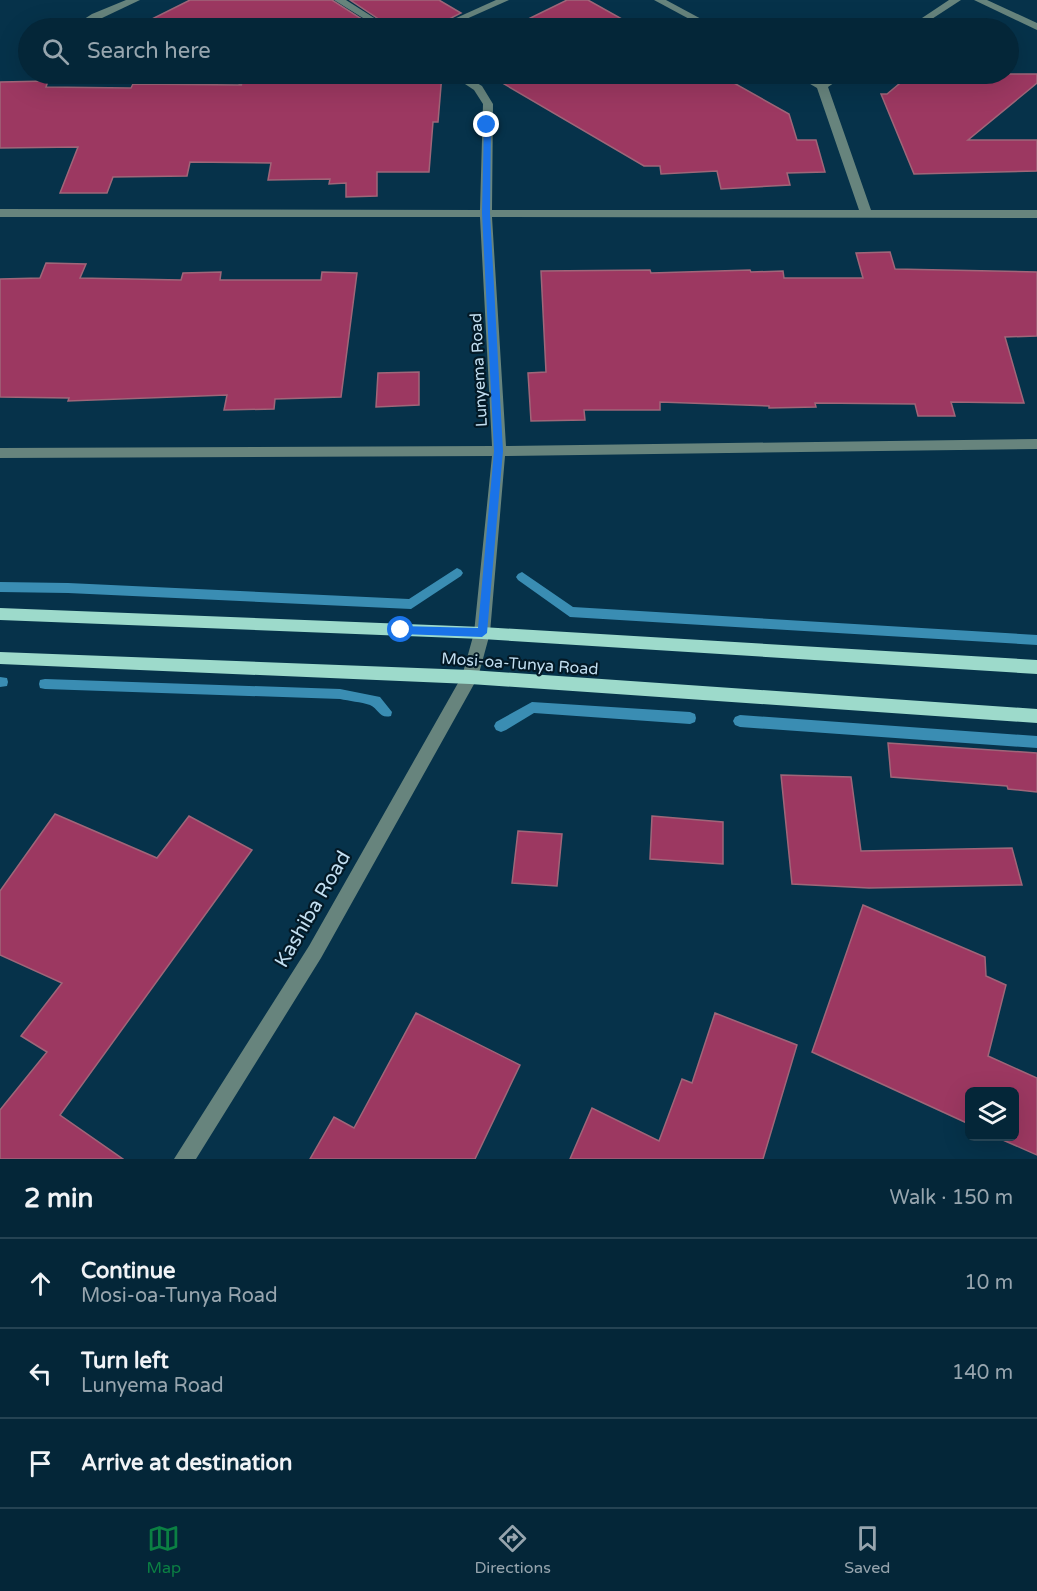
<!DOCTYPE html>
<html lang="en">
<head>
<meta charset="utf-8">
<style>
	:root { --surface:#042638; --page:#0d2e40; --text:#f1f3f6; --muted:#97a5ae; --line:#254353; --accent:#0b8043 }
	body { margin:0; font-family:"Varela Round",sans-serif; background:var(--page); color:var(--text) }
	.controls { position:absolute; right:18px; bottom:18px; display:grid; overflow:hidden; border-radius:9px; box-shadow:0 6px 24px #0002 }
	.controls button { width:54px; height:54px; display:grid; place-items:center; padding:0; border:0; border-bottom:2px solid var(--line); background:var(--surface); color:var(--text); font:30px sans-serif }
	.stop { position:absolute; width:18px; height:18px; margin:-14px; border:4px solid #1a73e8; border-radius:50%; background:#fff }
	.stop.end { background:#1a73e8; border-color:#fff; box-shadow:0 2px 6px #0008 }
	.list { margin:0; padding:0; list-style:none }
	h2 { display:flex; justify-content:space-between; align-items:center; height:78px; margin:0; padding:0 24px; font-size:26px }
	h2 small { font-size:20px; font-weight:400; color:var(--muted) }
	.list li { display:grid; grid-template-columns:39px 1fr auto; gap:18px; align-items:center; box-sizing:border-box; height:90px; padding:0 24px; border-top:2px solid var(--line) }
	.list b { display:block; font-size:22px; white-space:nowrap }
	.list p { margin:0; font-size:20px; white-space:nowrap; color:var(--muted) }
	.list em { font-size:20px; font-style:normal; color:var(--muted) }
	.icon { flex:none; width:33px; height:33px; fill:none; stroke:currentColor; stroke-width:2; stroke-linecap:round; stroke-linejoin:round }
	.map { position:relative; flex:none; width:1037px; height:1159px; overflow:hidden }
	.search { position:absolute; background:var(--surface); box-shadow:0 6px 24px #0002; left:18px; right:18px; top:18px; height:66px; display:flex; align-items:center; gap:15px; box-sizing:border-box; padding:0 21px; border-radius:33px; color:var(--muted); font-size:22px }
	.sheet { height:348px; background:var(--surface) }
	nav { display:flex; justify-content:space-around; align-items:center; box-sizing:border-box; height:84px; border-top:2px solid var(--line); background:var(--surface); font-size:16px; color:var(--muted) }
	nav a { display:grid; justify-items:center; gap:3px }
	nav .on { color:var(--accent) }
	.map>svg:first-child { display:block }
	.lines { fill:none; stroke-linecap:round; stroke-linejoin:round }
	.stream { fill:#3a8db3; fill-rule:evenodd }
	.building { fill:#9c3861; stroke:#9f6679; stroke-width:1.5 }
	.minor { fill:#67847d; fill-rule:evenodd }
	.major { fill:#9ddacb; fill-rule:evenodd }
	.route { fill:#1a73e8 }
	.labels { text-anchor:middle; stroke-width:4.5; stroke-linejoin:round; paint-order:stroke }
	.street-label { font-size:16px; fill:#c2def0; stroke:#031926 }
	.near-street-label { font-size:20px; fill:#c2def0; stroke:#031926 }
</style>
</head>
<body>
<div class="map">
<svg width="1037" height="1159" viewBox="0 0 1037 1159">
	<rect width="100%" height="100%" fill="#06324a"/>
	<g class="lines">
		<g class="stream">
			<polygon points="457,568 461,570 463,573 461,576 411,609 68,593 0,592 0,582 68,583 409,599"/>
			<polygon points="522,572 573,607 1037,635 1037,645 570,617 518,580 516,577 518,574"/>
			<polygon points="0,677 7,678 8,682 7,686 0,687"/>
			<path d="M45,679L340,689L380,697L392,712L391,716C379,719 379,709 370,705C361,702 349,701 340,699L45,689L40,688L39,684L40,680Z"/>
			<polygon points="532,702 690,712 695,714 696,718 695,722 690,724 534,713 506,730 501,732 496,730 494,726 496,722"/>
			<polygon points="740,715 1037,736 1037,748 740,727 735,725 733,721 735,717"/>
		</g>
	</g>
	<g class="building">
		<polygon points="190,0 332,0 376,28 143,28 138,26"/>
		<polygon points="350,0 439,0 461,13 432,28 392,28"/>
		<polygon points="567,0 588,0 638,28 510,28"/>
		<polygon points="472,19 487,28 450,28"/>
		<polygon points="221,74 442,74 438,122 433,122 429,172 377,172 377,196 346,197 346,183 329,184 330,179 268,180 271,163 190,162 187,176 113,177 107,193 60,193 78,147 0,148 0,82 48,81 46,87 131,88 133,84 242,85"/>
		<polygon points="487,74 718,74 789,114 797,140 816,140 825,172 787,173 790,185 721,189 717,171 661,174 660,166 644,166"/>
		<polygon points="911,74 1037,74 1037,83 968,140 1037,140 1037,171 914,174 881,94 887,94"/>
		<polygon points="890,252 895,269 1037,272 1037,336 1005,337 1024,403 951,402 955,416 918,416 915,404 815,403 816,407 769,408 769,406 660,402 660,410 584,410 585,420 531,421 528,373 546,372 541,271 650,270 651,273 750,270 751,272 783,271 784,278 863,278 856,253"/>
		<polygon points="46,263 86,264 80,278 181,280 183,273 221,272 220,280 321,280 322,272 357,273 341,397 275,399 274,409 224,410 227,395 68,401 69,398 0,397 0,279 40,278"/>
		<polygon points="419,372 419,405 376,407 378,373"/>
		<polygon points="888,743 1037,753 1037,792 1008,789 1007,786 891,777"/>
		<polygon points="781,775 851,777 861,851 1012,848 1022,885 869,888 792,884"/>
		<polygon points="55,814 157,858 189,816 252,850 60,1115 123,1159 0,1159 0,1110 47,1052 21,1036 62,983 0,955 0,891"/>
		<polygon points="652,816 723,822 723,864 650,859"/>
		<polygon points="518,831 562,834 557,886 512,883"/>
		<polygon points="863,905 985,957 986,976 1006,985 988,1056 1037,1078 1037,1155 996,1137 1014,1137 1014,1092 969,1092 969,1124 812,1052"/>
		<polygon points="416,1013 520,1065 475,1159 310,1159 334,1117 354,1128"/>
		<polygon points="715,1013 797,1045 763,1159 570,1159 592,1108 659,1141 682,1079 692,1083"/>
	</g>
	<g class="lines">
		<g class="minor">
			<polygon points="126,0 140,0 81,28 70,28 92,14"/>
			<polygon points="334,0 346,0 390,28 379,28"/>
			<polygon points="496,0 509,0 446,28 434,28"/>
			<polygon points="654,0 666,0 718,28 706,28"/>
			<polygon points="949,0 961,0 918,28 907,28"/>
			<polygon points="974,0 987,0 1037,23 1037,30"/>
			<polygon points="450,74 462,74 482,86 493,104 492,210 859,210 817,88 793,74 805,74 822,82 835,74 847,74 828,87 871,210 1037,210 1037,218 492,217 506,446 1037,439 1037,449 505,456 490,633 478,677 321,958 196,1159 174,1159 309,946 462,676 474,633 492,456 0,458 0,448 492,446 480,217 0,217 0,209 480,210 483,104 474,90"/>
		</g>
		<g class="major">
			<polygon points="0,608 482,627 1037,660 1037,674 482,639 0,620"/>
			<polygon points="0,652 470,670 1037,709 1037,723 470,684 0,664"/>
		</g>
	</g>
	<polygon class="route" points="487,123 491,125 490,213 503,451 487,633 482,637 401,634 396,630 401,626 478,628 494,451 482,213 484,125"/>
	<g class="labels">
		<g class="street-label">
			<text transform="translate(478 370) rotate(-93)" y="6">Lunyema Road</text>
			<text transform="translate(520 663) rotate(4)" y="6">Mosi-oa-Tunya Road</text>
		</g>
		<g class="near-street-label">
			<text transform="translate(312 909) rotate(-60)" y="7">Kashiba Road</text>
		</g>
	</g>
</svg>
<div class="controls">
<button><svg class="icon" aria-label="layers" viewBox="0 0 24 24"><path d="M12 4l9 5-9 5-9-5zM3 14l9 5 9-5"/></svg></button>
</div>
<div class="stop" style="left:401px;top:630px"></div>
<div class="stop end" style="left:487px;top:125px"></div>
<div class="search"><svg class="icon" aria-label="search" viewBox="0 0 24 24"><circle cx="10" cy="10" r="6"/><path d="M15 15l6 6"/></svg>Search here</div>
</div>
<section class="sheet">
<h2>2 min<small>Walk · 150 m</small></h2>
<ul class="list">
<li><svg class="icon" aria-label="ahead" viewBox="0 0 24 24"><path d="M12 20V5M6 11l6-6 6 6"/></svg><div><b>Continue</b><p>Mosi-oa-Tunya Road</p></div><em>10 m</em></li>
<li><svg class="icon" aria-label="left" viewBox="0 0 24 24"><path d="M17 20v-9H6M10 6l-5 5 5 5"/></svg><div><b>Turn left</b><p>Lunyema Road</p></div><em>140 m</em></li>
<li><svg class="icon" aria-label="arrive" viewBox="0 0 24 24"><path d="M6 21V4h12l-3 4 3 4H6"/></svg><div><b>Arrive at destination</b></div></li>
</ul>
</section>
<nav>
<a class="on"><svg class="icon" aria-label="map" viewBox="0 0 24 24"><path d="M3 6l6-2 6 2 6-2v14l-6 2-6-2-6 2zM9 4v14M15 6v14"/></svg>Map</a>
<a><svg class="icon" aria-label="directions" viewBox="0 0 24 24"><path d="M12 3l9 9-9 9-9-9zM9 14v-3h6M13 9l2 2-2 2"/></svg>Directions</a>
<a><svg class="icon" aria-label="saved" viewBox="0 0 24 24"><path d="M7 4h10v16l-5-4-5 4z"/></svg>Saved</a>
</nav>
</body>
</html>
